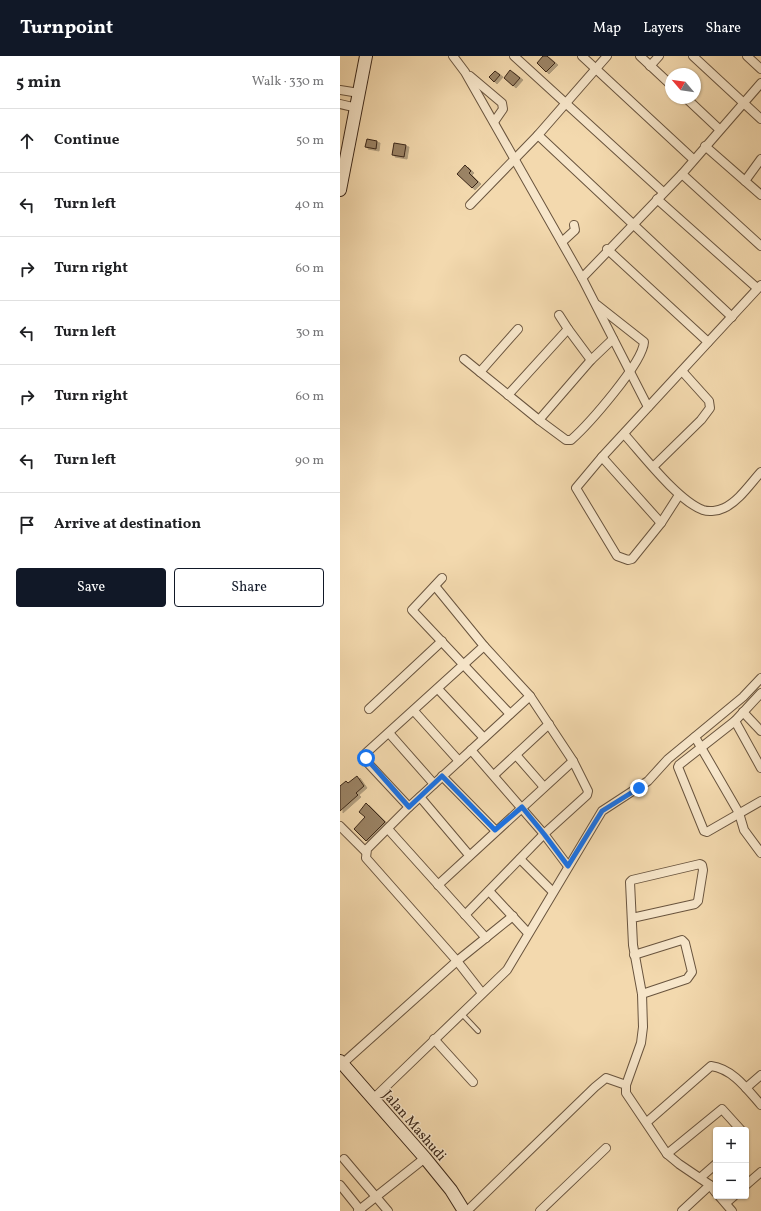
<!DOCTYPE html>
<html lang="en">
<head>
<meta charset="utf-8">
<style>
	:root { --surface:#fff; --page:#f6f6f6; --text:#202124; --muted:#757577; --line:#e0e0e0; --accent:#111827 }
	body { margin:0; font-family:Vollkorn,serif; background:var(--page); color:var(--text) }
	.controls { position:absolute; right:12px; bottom:12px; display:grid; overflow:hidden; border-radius:4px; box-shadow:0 1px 3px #0004 }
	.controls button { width:36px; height:36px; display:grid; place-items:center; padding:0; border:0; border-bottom:1px solid var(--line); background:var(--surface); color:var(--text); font:20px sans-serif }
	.compass { position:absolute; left:325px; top:12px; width:36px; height:36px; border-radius:50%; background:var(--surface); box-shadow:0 1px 3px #0004; rotate:299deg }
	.stop { position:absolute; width:12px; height:12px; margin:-9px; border:3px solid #1a73e8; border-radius:50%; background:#fff }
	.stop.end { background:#1a73e8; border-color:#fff; box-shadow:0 1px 4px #0008 }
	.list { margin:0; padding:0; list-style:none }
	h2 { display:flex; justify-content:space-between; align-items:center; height:52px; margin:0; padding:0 16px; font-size:17px }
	h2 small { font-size:13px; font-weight:400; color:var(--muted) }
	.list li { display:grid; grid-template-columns:26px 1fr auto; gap:12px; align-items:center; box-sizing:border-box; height:64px; padding:0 16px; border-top:1px solid var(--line) }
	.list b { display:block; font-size:15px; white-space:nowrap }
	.list em { font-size:13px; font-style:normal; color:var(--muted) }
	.actions { display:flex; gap:8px; padding:12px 16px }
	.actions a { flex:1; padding:9px 0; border:1px solid var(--accent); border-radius:4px; text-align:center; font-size:14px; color:var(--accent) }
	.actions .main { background:var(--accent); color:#fff }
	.icon { flex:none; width:22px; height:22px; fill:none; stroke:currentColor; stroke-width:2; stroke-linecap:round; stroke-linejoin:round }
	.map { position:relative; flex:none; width:421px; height:1155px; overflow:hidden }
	header { display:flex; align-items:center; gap:24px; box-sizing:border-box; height:56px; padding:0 20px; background:var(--accent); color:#fff }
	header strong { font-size:19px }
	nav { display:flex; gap:22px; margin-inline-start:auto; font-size:14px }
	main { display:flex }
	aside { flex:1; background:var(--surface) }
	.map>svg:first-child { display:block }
	.building { fill:#9b8466; stroke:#3b2719; filter:url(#shadow) }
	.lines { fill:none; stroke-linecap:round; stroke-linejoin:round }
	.lane-casing { stroke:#69543e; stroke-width:6 }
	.street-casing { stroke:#69543e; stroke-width:10 }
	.secondary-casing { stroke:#3b2719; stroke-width:14 }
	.lane { stroke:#f7e6ca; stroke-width:4 }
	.street { stroke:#f7e6ca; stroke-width:8 }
	.secondary { stroke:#f7e6ca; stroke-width:12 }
	.route { stroke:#1a73e8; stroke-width:5 }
	.labels { text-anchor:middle; stroke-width:3; stroke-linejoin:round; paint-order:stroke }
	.street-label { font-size:14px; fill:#3b2719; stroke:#f7e6ca }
</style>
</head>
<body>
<header>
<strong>Turnpoint</strong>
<nav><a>Map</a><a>Layers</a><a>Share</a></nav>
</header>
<main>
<aside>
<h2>5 min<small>Walk · 330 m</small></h2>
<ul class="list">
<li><svg class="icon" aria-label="ahead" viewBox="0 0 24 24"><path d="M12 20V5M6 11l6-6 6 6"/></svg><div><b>Continue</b></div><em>50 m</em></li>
<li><svg class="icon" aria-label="left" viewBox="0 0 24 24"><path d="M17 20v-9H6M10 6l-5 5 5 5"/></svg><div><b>Turn left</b></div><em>40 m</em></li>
<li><svg class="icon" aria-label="right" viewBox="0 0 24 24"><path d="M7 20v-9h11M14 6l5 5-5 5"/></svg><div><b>Turn right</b></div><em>60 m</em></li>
<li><svg class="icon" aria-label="left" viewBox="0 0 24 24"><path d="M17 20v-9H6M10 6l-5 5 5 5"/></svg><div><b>Turn left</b></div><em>30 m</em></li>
<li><svg class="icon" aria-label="right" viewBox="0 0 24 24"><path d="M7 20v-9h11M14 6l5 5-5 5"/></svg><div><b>Turn right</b></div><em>60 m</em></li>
<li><svg class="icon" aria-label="left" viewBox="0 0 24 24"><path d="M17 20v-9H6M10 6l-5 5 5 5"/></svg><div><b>Turn left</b></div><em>90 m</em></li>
<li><svg class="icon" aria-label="arrive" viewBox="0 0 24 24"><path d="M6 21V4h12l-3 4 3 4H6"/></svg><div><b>Arrive at destination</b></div></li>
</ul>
<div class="actions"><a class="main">Save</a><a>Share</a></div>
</aside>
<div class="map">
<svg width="421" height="1155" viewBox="0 0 421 1155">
	<defs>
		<filter id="shadow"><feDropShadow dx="3" dy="2" stdDeviation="0" flood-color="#0004"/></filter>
	</defs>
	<rect width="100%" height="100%" fill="#f3d9ae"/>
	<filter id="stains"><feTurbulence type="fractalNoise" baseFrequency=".005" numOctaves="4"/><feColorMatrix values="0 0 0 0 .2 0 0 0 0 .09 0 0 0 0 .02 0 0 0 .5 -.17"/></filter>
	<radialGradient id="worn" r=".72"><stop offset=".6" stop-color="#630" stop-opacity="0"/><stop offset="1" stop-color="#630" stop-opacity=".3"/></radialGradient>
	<g class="building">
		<polygon points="203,0 207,0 215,7 206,16 197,7"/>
		<polygon points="170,14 180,22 173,30 164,22"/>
		<polygon points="155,15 160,19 154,26 149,21"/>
		<polygon points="27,83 37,85 36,93 25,91"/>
		<polygon points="54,87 66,89 64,101 52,99"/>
		<polygon points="125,109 131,115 129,117 138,126 132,132 117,118"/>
		<polygon points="17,720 24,730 16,737 18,739 0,755 0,730 6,725 8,727"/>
		<polygon points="26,747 45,766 26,785 14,773 25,761 19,756"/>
	</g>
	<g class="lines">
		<g class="lane-casing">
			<polyline id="lane" points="121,957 138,975"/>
		</g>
		<g class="street-casing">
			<g id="street">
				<polyline points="113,0 125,16 242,222 308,351"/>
				<polyline points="174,0 323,136"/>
				<polyline points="242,0 353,103"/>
				<polyline points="300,0 331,29"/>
				<polyline points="353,0 421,63"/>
				<polyline points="407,0 421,13"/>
				<polyline points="310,10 319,0"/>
				<polyline points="130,20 162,47 163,53 154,66"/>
				<polyline points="0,34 19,37"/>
				<polyline points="346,42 379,73"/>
				<polyline points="0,48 17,52"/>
				<polyline points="198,79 392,261"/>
				<polyline points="365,90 421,139"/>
				<polyline points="342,118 421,190"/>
				<polyline points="405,125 421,103"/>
				<polyline points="317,143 417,232"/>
				<polyline points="130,149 198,79 267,0"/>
				<polyline points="222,186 235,174 234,169"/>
				<polyline points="267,193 368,286"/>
				<polyline points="242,222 342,118 421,27"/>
				<polyline points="219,259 228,273 251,304"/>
				<polyline points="124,303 199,364 251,304 273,283"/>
				<polyline points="140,316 178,273"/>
				<polyline points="168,339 228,273"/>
				<path d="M199,364L226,384H231C248,369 303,307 304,286L257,249"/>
				<path d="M284,378C303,399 338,445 363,454C369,456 378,455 384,452C399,445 410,428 421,416"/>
				<polyline points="262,401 321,467"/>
				<polyline points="314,410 361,364 370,352 369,345 342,315"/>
				<polyline points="339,439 321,467 292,503 288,504 277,500 236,432 262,401 421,229"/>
				<polyline points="102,522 72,554 170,658"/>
				<polyline points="95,530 144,590 190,640 233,705 248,735 247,739 204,778 125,859"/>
				<polyline points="98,633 144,682"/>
				<polyline points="421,637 395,665 339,709 338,711 364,775 367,776 421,745"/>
				<polyline points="29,653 102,585"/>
				<polyline points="74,655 119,705"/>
				<polyline points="403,656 421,675"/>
				<polyline points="395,665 421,712"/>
				<polyline points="49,677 94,728"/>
				<polyline points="355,681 399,757 404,774 421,797"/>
				<polyline points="131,694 204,778 228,810"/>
				<polyline points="176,699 204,731"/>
				<polyline points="154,719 209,668"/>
				<polyline points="102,720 155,774"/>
				<polyline points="80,741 129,799"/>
				<polyline points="69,751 27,706 26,697 144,590"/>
				<polyline points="0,770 26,796"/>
				<polyline points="48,773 146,882"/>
				<polyline points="180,803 212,835"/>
				<polyline points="98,829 233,705"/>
				<polyline points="149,835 188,877"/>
				<polyline points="294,899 342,884 345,887 352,916 347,923 302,938"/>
				<polyline points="142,937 117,905 26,802 27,793 69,751 190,640"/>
				<polyline points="94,983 133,1026"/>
				<polyline points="2,1008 117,905 173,860"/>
				<polyline points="286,1029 301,987 303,971 302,938 293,889 290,826 292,824 360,808 362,809 363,814 358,845 355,848 292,862"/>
				<polyline points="406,1032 421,1019"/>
				<polyline points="33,1043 167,914 262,755 308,725 328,703 403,641 421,622"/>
				<path d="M307,1066L371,1010C393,1013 407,1033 421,1049"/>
				<polyline points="327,1098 382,1053 401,1074"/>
				<polyline points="4,1103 48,1155"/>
				<polyline points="360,1122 376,1108"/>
				<polyline points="0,1129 21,1155"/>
				<polyline points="406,1129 421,1116"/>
				<polyline points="379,1140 392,1155"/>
				<polyline points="386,1147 394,1140"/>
				<polyline points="18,1155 85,1102"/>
				<polyline points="127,1155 255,1031 266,1022 286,1029 286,1037 327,1098 339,1108 370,1129 376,1137"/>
				<polyline points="200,1155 266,1092"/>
				<polyline points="342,1155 370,1129"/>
			</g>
		</g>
		<g class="secondary-casing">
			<g id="secondary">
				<polyline points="0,134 26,0"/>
				<polyline points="0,1005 85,1102 111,1134 124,1155"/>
			</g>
		</g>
		<use href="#lane" class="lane"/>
		<use href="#street" class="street"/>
		<use href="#secondary" class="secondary"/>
	</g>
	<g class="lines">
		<polyline class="route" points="26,702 69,751 102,720 155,774 182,751 204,778 228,810 262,755 299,732"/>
	</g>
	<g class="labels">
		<g class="street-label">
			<text transform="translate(75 1069) rotate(49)" y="5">Jalan Mashudi</text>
		</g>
	</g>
	<rect width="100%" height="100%" filter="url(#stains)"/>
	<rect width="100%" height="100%" fill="url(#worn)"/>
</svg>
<div class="controls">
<button>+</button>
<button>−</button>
</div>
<svg class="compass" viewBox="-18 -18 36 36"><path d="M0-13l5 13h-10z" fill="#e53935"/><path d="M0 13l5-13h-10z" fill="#757577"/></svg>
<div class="stop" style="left:26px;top:702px"></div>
<div class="stop end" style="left:299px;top:732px"></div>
</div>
</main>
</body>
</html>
